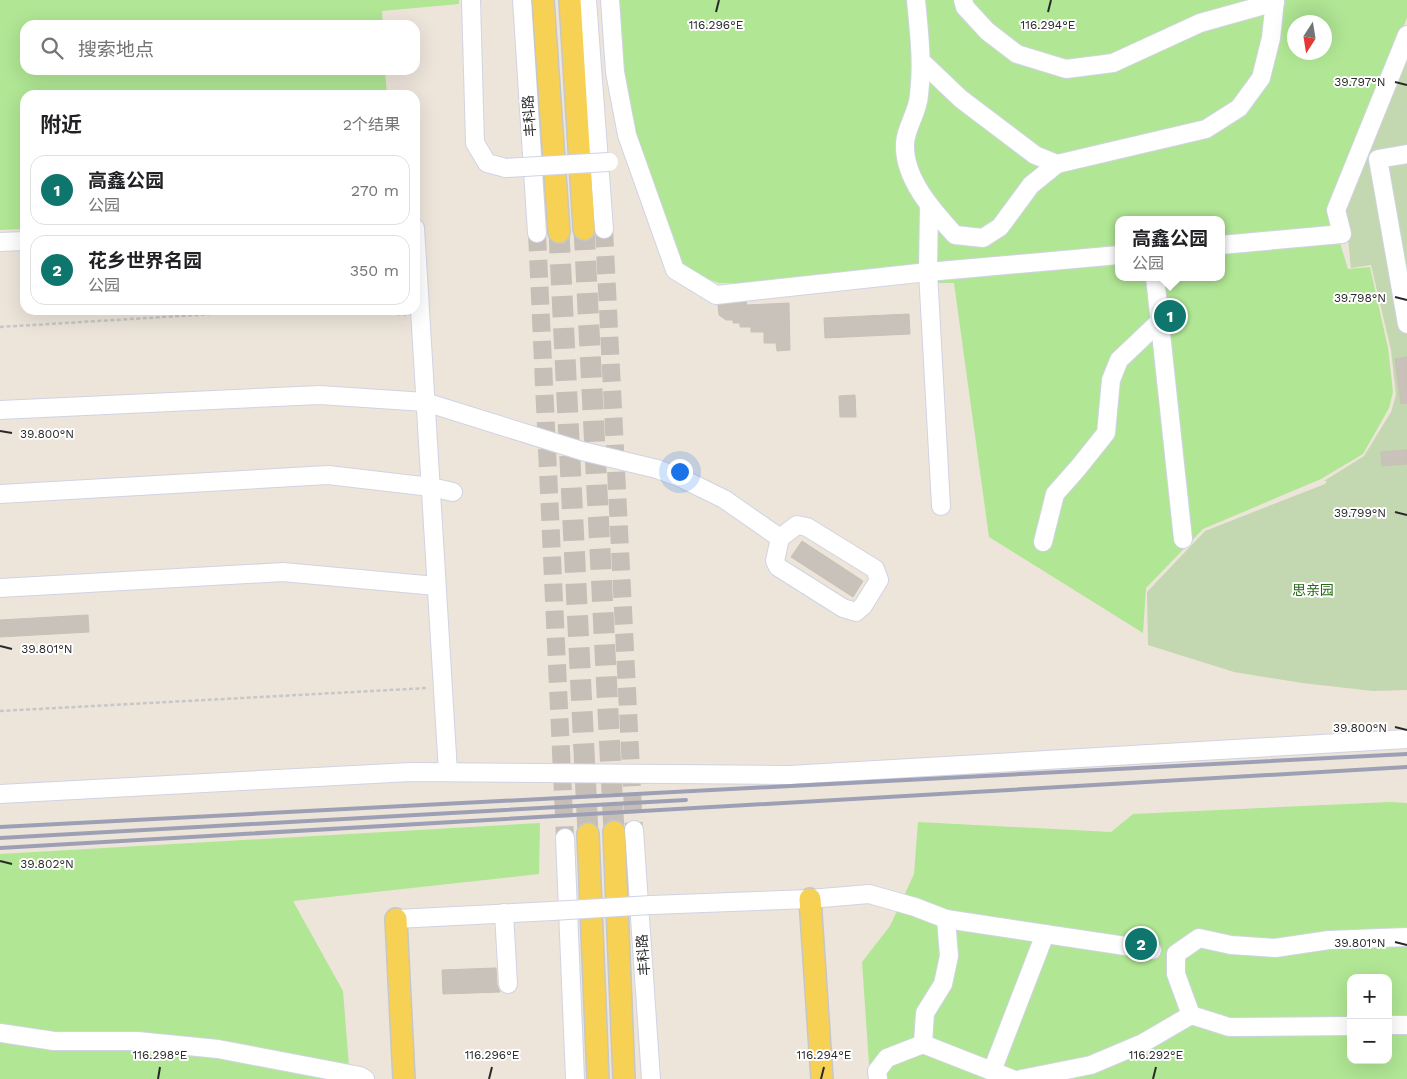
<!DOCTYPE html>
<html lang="zh">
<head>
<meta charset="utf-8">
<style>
	:root { --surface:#fff; --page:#f2f2f2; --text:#202124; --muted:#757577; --line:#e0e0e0; --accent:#0f766e }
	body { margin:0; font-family:"Work Sans","Noto Sans SC",sans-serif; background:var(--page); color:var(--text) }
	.controls { position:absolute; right:15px; bottom:15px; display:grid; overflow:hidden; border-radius:10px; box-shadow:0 5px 20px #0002 }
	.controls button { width:45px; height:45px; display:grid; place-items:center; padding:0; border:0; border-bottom:1px solid var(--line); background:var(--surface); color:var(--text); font:25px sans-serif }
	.compass { position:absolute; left:1287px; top:15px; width:45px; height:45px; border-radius:50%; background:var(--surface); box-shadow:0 5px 20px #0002; rotate:192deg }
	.you { position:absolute; left:679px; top:471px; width:18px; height:18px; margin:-12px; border:4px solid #fff; border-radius:50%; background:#1a73e8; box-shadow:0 0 0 8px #1a73e833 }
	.badge { display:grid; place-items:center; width:32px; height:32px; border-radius:50%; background:var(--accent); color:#fff; font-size:16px; font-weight:700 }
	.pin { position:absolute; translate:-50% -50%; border:2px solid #fff; box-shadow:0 1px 5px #0006 }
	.popup { position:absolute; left:1115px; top:216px; width:110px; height:65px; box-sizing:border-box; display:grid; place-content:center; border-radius:10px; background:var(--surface); filter:drop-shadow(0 1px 4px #0005); font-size:16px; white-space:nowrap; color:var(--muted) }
	.popup b { font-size:19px; color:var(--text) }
	.popup::after { content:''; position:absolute; left:50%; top:100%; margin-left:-10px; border:10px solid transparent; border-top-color:var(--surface) }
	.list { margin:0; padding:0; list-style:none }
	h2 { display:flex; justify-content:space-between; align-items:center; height:65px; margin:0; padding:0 20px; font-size:21px }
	h2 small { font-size:16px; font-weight:400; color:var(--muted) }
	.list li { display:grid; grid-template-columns:32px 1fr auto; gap:15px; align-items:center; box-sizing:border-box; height:70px; margin:0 10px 10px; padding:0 10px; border:1px solid var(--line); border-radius:15px }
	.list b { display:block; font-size:19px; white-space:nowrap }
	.list p { margin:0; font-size:16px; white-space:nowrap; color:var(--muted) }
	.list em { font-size:16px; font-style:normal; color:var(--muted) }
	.icon { flex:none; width:28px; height:28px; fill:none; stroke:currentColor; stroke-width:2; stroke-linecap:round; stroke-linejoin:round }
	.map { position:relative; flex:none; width:1407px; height:1079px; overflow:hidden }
	.search { position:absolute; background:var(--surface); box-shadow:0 5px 20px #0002; left:20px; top:20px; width:400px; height:55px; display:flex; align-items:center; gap:12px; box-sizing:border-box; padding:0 18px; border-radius:15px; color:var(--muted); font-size:19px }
	.panel { position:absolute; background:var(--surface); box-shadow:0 5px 20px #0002; left:20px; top:90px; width:400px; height:225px; border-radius:15px }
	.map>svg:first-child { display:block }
	.green { fill:#b0e694; fill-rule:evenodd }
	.cemetery { fill:#c3d7b1 }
	.building { fill:#c8c2ba; stroke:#c8c1b4 }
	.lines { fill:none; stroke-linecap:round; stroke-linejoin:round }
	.minor-tunnel { stroke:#c6bfb7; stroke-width:18; stroke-dasharray:18 9; stroke-linecap:butt }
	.major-tunnel { stroke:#c6bfb7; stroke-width:21; stroke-dasharray:21 11; stroke-linecap:butt }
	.minor-casing { stroke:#d0d3e3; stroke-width:20 }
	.major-casing { stroke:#c7c7c7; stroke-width:24 }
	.path { stroke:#c7c7c7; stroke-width:2.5; stroke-dasharray:4 2.5; stroke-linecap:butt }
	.minor { stroke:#fff; stroke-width:18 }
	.major { stroke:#f7d154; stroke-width:21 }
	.rail { stroke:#9da0b5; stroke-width:4 }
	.minor-bridge-casing { stroke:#d0d3e3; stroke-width:20; stroke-linecap:butt }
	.minor-bridge { stroke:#fff; stroke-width:18 }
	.ticks { fill:none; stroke:#292929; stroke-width:2 }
	.labels { text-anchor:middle; stroke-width:4; stroke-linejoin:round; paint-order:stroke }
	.street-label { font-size:14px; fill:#292929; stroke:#fff }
	.park-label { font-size:14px; fill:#286a16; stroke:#fff }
	.ticks-label { font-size:12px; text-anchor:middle; fill:#292929; stroke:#fff; stroke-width:4; stroke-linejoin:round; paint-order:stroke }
</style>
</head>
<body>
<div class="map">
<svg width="1407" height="1079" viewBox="0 0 1407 1079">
	<rect width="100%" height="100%" fill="#ede5da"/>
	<g class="green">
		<polygon points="0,0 459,0 459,4 382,11 383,25 25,25 25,70 385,70 387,95 25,95 25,229 0,230"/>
		<path d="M616,0H1407V17L1398,43L1329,207L1348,269L1370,267L1388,348L1393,392L1389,408L1363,454L1321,479L1203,529L1146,588L1143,633L989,537L954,283H719L684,271L628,120ZM1294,22H1324V52H1294ZM1119,220H1221V277H1119Z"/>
		<path d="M1390,802L1407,803V1079H870L862,962L890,926L914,874L918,822L1111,832L1133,814ZM1351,978H1388V1060H1351Z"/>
		<polygon points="540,823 539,874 293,901 343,991 350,1079 0,1079 0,854"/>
	</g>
	<polygon class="cemetery" points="1407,47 1407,690 1373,691 1302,683 1234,672 1148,645 1147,592 1205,531 1325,484 1327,481 1324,481 1364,456 1391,412 1396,395 1391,350 1371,265 1351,268 1345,210"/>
	<g class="building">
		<polygon points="746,302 747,305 789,303 790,350 777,351 776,343 764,343 764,332 751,332 751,327 740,327 740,323 733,323 733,320 726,320 719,315 718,305"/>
		<polygon points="909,314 910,334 825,338 824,318"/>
		<polygon points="1407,357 1407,403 1401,404 1395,359"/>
		<polygon points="855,395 856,417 840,417 839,396"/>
		<polygon points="1407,450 1407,464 1382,466 1381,452"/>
		<polygon points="802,541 863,581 853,597 791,557"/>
		<polygon points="88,615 89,632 0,637 0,620"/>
		<polygon points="496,968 497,985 500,992 443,994 442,970"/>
	</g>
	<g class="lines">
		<g class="minor-tunnel">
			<polyline points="604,229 634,830"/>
			<polyline points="537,233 565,838"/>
		</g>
		<g class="major-tunnel">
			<polyline points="584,229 614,832"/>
			<polyline points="559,232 588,834"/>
		</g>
		<g class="minor-casing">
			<g id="minor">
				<polyline points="471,0 475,143 487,163 506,168"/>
				<polyline points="522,0 537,233"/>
				<polyline points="587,0 604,229"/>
				<polyline points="610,0 615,72 627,135 675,270 716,295 928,272 1119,255"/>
				<path d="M916,0C919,32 923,63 919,95C918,112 906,127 905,143C903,178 933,211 955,235L983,238L1000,227L1031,185L1057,164L1206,129L1239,108L1261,78L1271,38L1275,0"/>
				<polyline points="963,0 965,7 987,31 1017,54 1066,69 1113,63 1200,23 1275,2"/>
				<polyline points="922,62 961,99 1035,155 1057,164"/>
				<polyline points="1407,154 1378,159 1407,324"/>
				<polyline points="929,207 928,272 941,506"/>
				<polyline points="415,228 448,772"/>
				<polyline points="0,242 25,241"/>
				<polyline points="1221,245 1342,234 1336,210 1407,35"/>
				<polyline points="1155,277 1183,539"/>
				<polyline points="0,410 320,395 425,402 582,451 657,469 681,478 724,499 780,538"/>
				<polyline points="0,494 328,475 431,487 453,492"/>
				<polygon points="797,525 807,527 875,569 879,580 863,606 856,612 843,608 778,567 775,561 780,538"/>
				<polyline points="1043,542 1055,494 1078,468 1106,433 1111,380 1119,360 1159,322"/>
				<polyline points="0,588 283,572 436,586"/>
				<polyline points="0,794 410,772 789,775 1407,739"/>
				<polyline points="634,830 651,1079"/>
				<polyline points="565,838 575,1079"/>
				<polyline points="651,905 810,899 869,894 915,907 946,919 1152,950"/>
				<polyline points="504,913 508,984"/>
				<polyline points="396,919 552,911"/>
				<polyline points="1388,1025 1407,1025"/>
				<polyline points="1351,1026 1229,1027 1191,1015 1176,974 1176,954 1199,938 1231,945 1275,948 1329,940 1407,937"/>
				<polyline points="0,1033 54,1041 137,1041 218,1049 360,1076 365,1079"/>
				<polyline points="923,1044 925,1013 943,984 949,956 946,919"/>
				<polyline points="992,1071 1045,934"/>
				<polyline points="878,1079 877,1071 887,1058 923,1044 1012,1079"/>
				<polyline points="1021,1079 1091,1065 1143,1043 1191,1015"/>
			</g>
		</g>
		<g class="major-casing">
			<g id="major">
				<polyline points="543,0 559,232"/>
				<polyline points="570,0 584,229"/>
				<polyline points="614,832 624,1079"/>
				<polyline points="588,834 598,1079"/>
				<polyline points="810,899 822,1079"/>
				<polyline points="396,919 404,1079"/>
			</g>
		</g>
		<g class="path">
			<polyline points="358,310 406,315"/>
			<polyline points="0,327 279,310"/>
			<polyline points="0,711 428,688"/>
		</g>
		<use href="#minor" class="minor"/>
		<use href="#major" class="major"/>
		<g class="rail">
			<polyline points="0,827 1407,754"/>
			<polyline points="0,838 686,800"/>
			<polyline points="0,848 1407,767"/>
		</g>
		<g class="minor-bridge-casing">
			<g id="minor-bridge">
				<polyline points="506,168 609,162"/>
				<polyline points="552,911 651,905"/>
			</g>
		</g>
		<use href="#minor-bridge" class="minor-bridge"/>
	</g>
	<path class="ticks" d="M716,12L719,0M1048,12L1051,0M1395,82L1407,85M1395,297L1407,300M0,431L12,433M1395,512L1407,515M0,646L12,649M1395,727L1407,730M0,861L12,864M1395,942L1407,945M158,1079L160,1067M489,1079L492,1067M821,1079L824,1067M1153,1079L1156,1067"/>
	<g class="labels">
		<g class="street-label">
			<text transform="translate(529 116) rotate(-94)" y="5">丰科路</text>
			<text transform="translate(643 955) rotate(-94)" y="5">丰科路</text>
		</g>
		<g class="park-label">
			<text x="1313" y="595">思亲园</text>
		</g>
	</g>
	<g class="ticks-label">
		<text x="716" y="29">116.296°E</text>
		<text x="1048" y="29">116.294°E</text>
		<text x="1360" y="86">39.797°N</text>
		<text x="1360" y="302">39.798°N</text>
		<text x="47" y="438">39.800°N</text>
		<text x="1360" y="517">39.799°N</text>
		<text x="47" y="653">39.801°N</text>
		<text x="1360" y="732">39.800°N</text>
		<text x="47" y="868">39.802°N</text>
		<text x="1360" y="947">39.801°N</text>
		<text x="160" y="1059">116.298°E</text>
		<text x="492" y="1059">116.296°E</text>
		<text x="824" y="1059">116.294°E</text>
		<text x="1156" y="1059">116.292°E</text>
	</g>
</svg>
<div class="controls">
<button>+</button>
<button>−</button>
</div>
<svg class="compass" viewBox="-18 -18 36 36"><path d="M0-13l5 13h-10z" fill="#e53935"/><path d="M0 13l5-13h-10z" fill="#757577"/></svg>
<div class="you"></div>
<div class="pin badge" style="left:1170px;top:316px">1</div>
<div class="popup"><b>高鑫公园</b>公园</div>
<div class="pin badge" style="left:1141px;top:944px">2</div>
<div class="search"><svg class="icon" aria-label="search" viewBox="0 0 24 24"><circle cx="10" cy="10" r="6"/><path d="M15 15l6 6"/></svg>搜索地点</div>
<section class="panel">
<h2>附近<small>2个结果</small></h2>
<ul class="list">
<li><span class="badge">1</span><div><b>高鑫公园</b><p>公园</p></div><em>270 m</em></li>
<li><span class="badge">2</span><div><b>花乡世界名园</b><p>公园</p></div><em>350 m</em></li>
</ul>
</section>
</div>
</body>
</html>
